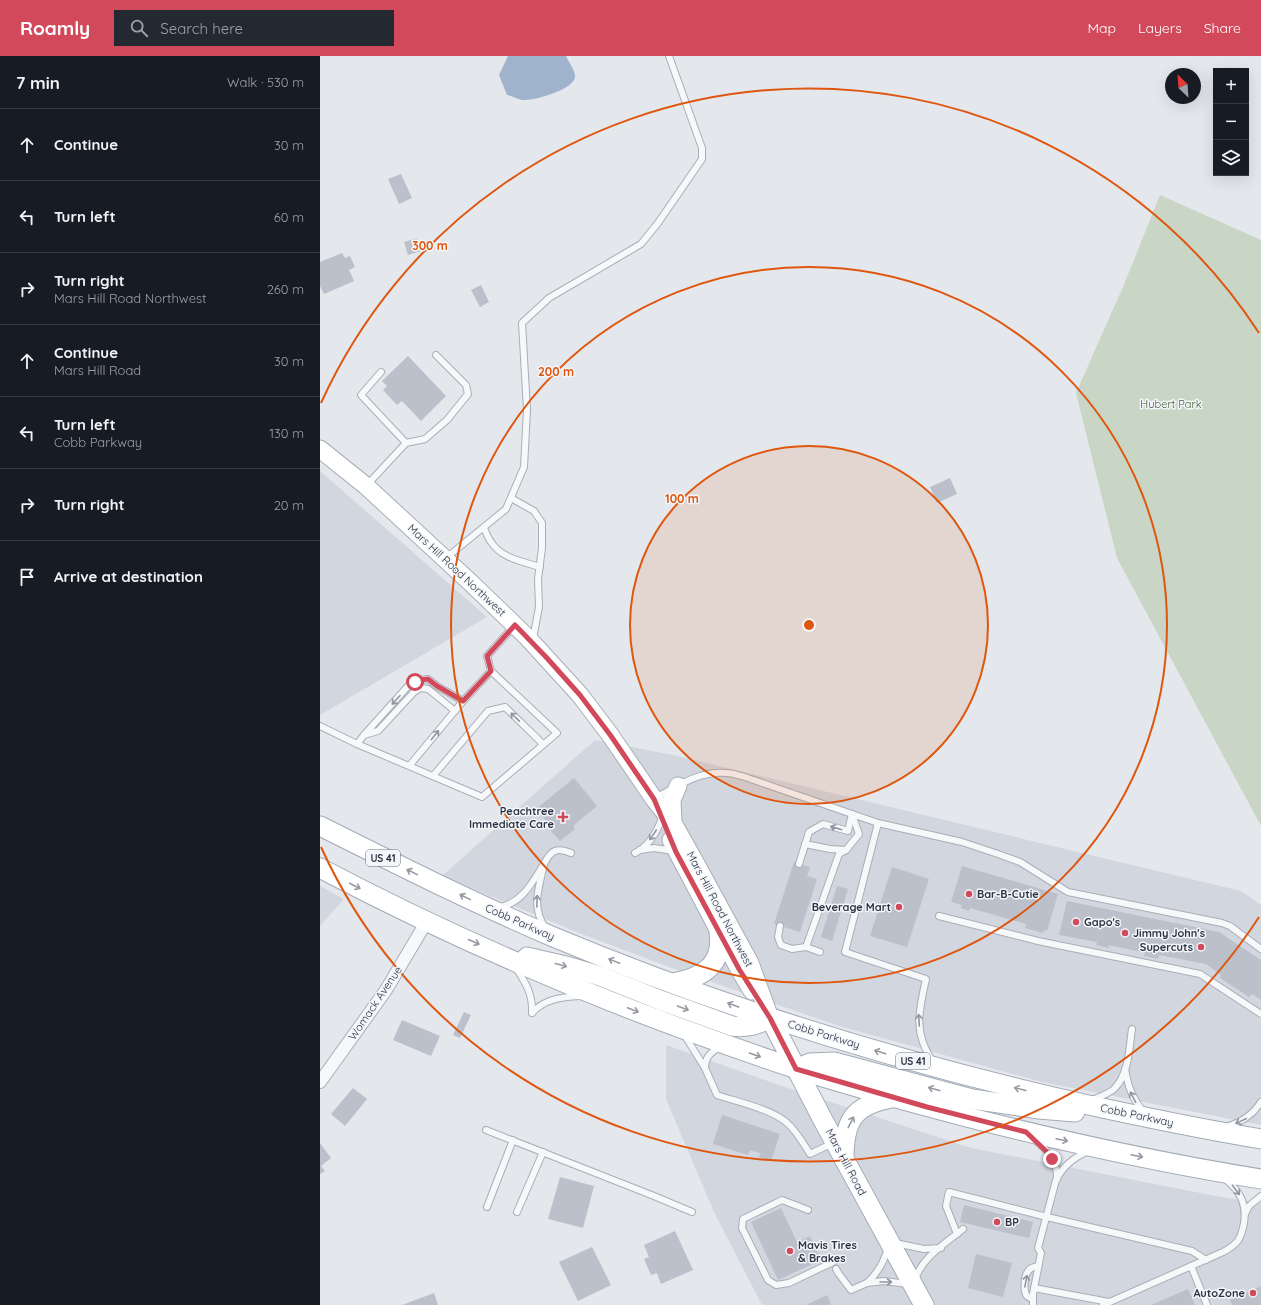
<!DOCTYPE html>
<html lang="en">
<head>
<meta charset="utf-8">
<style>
	:root { --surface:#171b24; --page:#242831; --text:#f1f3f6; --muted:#9ea1a6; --line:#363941; --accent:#d1495b }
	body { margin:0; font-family:Quicksand,sans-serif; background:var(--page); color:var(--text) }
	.controls { position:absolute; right:12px; top:12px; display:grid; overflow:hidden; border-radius:0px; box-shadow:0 4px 16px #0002 }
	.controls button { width:36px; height:36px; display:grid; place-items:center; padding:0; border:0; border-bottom:1px solid var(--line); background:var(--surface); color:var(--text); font:20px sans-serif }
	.compass { position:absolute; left:845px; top:12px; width:36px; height:36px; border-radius:50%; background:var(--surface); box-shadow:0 4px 16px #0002; rotate:335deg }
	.stop { position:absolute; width:12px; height:12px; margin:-9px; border:3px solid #d1495b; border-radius:50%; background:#fff }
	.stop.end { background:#d1495b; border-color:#fff; box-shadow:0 1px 4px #0008 }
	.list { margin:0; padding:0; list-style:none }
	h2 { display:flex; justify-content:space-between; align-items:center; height:52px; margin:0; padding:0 16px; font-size:17px }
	h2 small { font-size:13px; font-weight:400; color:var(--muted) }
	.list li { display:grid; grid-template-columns:26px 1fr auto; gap:12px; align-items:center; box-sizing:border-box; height:72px; padding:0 16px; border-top:1px solid var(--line) }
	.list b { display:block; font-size:15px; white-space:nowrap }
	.list p { margin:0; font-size:13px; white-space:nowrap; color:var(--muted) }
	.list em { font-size:13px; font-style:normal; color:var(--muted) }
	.icon { flex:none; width:22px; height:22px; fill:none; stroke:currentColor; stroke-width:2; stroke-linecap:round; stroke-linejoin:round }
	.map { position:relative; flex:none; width:941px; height:1249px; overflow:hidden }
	header { display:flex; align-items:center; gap:24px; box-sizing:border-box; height:56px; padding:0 20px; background:var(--accent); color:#fff }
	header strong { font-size:19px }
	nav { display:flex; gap:22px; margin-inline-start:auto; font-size:14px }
	.search { width:280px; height:36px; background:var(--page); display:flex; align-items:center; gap:10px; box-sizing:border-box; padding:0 14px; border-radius:0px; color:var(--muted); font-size:15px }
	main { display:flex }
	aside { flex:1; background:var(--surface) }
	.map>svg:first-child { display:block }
	.built { fill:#d2d6de }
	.green { fill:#c9d6c5 }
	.water { fill:#9fb4cc }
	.building { fill:#bbc0ca }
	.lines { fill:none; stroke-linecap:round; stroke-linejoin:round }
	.lane-casing { stroke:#a9aeb7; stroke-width:8 }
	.street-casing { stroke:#a9aeb7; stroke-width:14 }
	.secondary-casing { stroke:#a9aeb7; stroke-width:19 }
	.primary-casing { stroke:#a3abb8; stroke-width:21 }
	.lane { stroke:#f7f8fa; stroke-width:6 }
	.street { stroke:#f7f8fa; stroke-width:12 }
	.secondary { stroke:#fff; stroke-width:17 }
	.primary { stroke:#fff; stroke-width:19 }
	.oneway { stroke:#9196a0 }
	.oneway2 { stroke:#959aa2 }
	.route { stroke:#d1495b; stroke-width:5 }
	.ring { fill:none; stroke:#df570f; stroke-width:2 }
	.poi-dot { fill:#d1495b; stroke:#f4f6f9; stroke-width:1.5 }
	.labels { text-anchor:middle; stroke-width:3; stroke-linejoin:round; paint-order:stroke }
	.shield { fill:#f4f6f9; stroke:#676e7b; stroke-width:1 }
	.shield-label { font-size:10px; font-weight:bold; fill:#2b3445 }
	.park-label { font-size:11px; fill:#3f6138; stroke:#f4f6f9 }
	.street-label { font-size:11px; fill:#2b3445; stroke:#f4f6f9 }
	.poi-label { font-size:11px; font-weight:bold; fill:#2b3445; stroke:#f4f6f9; text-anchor:start }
	.centre { fill:#df570f; stroke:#f4f6f9; stroke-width:2 }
	.ring-label { font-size:12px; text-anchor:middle; font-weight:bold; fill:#df570f; stroke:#f4f6f9; stroke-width:3; stroke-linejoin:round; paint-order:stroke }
</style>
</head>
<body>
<header>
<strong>Roamly</strong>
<div class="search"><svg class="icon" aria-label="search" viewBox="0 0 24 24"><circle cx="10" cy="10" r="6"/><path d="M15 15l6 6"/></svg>Search here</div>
<nav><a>Map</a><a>Layers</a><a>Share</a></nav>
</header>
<main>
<aside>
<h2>7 min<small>Walk · 530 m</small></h2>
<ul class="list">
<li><svg class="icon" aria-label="ahead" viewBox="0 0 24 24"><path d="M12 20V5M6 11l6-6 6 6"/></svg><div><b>Continue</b></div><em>30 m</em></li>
<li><svg class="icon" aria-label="left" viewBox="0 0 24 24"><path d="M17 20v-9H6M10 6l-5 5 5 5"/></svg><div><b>Turn left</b></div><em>60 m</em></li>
<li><svg class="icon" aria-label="right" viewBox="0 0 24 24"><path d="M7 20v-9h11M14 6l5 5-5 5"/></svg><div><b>Turn right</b><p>Mars Hill Road Northwest</p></div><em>260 m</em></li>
<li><svg class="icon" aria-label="ahead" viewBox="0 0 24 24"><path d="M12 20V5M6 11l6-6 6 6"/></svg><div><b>Continue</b><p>Mars Hill Road</p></div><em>30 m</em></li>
<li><svg class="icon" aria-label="left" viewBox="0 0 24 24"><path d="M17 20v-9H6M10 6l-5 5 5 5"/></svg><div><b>Turn left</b><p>Cobb Parkway</p></div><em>130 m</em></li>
<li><svg class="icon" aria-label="right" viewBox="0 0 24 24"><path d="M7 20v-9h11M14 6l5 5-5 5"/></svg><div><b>Turn right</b></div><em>20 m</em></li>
<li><svg class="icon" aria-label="arrive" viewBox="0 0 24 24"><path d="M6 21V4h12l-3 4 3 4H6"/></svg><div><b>Arrive at destination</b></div></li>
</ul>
</aside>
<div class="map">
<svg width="941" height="1249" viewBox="0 0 941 1249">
	<rect width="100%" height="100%" fill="#e4e7ec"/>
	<g class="built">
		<polygon points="0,415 167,561 0,659"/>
		<polygon points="275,684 353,699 921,835 941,849 941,1069 722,1026 519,970 360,915 259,877 122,820"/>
		<polygon points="0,830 24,843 0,870"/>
		<polygon points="346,989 462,1030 651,1092 901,1141 941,1147 941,1249 442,1249 394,1156 346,1043"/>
	</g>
	<polygon class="green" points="840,139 941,184 941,770 797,502 756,337 803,231"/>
	<path class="water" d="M188,0H246C248,5 255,14 255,20C255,34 213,45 202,44C197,43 192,40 187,39L179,19Z"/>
	<g class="building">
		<polygon points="81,118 92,142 79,148 68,123"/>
		<polygon points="97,182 101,195 88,199 84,186"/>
		<polygon points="22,197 25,202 30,200 35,211 29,214 34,225 4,238 0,230 0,206"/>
		<polygon points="161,229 169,246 160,251 151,234"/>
		<polygon points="88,300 126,340 101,365 82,345 77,349 63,334 67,330 62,325"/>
		<polygon points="630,422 637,438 617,447 610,431"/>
		<polygon points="254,722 277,750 253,770 255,773 240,785 230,774 232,772 216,753"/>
		<polygon points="474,806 490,811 487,820 497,823 480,876 454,868"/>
		<polygon points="642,810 738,838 727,875 724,874 723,877 705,872 706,868 650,852 649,855 641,852 642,849 631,846"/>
		<polygon points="572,811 609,823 587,891 550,880"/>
		<polygon points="517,830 528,833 512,885 501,881"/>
		<polygon points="747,845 899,876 941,904 941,944 932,938 929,941 900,922 901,919 886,908 839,899 838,903 824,900 825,897 789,889 789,892 776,889 777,886 739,879"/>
		<polygon points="144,956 151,959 140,982 133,979"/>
		<polygon points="82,964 120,980 111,1000 73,984"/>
		<polygon points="33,1032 47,1043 25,1070 11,1058"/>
		<polygon points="402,1059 460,1078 451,1105 439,1101 440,1097 430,1094 428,1099 393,1088"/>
		<polygon points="0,1087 11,1102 1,1110 5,1115 0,1118"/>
		<polygon points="240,1121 274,1130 263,1172 228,1163"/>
		<polygon points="644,1149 713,1166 709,1182 640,1166"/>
		<polygon points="461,1152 477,1186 490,1180 501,1204 458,1224 431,1166"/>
		<polygon points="355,1175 373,1214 341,1228 337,1217 331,1219 324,1203 329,1201 324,1189"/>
		<polygon points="272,1191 291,1229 258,1245 239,1206"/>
		<polygon points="656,1198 692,1207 683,1241 648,1232"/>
		<polygon points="941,1230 941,1249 912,1249 910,1244"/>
		<polygon points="868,1233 875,1249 831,1249"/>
		<polygon points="114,1237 118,1249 82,1249"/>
		<polygon points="507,1239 511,1249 486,1249"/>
	</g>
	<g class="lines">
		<g class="lane-casing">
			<g id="lane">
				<polyline points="86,387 105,383 127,364 148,338 146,329 116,299"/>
				<polyline points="47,429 86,387 41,339 61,316"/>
				<polyline points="191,442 214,455 222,467 222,492 218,523 219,551 213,583"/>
				<path d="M164,472C166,477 168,482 171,486C181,502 203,506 220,511"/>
				<polyline points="126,502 186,453 204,411 207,354 202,267 229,242 321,188 338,167 382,103 382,92 349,0"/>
				<polyline points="0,670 37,688 162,741 237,677 171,615"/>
				<polyline points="44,679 58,675 94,636 101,632 108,633 135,655"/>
				<polyline points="37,688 44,679 89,629 100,624 108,623 117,630 143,645"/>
				<polyline points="90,709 143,645 171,615 167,600 194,570"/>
				<polyline points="113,720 168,655 185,651 223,688"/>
				<path d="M335,742C358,730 380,714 407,717C412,717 417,719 422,720L558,767L642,786L675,797L700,806L748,836L902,867L910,870L941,893"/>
				<path d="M558,767L525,896L606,923C599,955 593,975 612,1005"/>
				<polyline points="485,788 510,793 526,794"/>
				<polyline points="320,794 334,792 354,795"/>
				<path d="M315,797C329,790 337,776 342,762"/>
				<path d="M224,808C231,794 237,791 251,797"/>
				<polyline points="479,808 489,776 503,768 528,775 532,758"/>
				<path d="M179,851C202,848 213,825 224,808C219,832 211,850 225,872"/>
				<polyline points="619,860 718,885 880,918 941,958"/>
				<polyline points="460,870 458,881 461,889 472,893 486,891"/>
				<polyline points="500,896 486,891 519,798 526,794 539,778 532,758"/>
				<path d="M196,912C206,927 213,939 212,957"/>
				<path d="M212,957C224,943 242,941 260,940"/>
				<path d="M365,980L385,1012L397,1039C418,1046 450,1053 466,1066C476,1074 483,1087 490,1098L513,1087"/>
				<path d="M385,1012C385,1002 391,995 401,991"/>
				<path d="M805,1013C808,1030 812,1042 823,1055"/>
				<path d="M772,1044C779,1041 788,1038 794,1033C809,1018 809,993 812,973"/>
				<path d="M906,1071C921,1066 932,1060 941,1046"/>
				<polyline points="166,1074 334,1140 372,1156"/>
				<path d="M715,1084C727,1094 738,1105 737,1123"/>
				<polyline points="167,1151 193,1084"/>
				<polyline points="488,1154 462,1144 423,1163 422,1172 448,1224 456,1229 469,1227 513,1206"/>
				<polyline points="197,1156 223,1096"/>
				<polyline points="925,1158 929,1150 941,1140"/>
				<polyline points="637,1178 626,1150 629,1136 727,1161 872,1195 886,1204"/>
				<polyline points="575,1187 604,1193 621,1192"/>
				<path d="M568,1192C564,1206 558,1217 547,1227L564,1225L588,1228"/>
				<polyline points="871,1210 887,1249"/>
				<polyline points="516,1213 519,1218 531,1234 547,1227"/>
				<path d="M595,1224C602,1201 625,1188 643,1173"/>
				<polyline points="714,1232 789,1246"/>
				<path d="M712,1243L707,1240C703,1235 704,1219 709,1214C711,1211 715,1211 718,1210"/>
				<path d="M713,1249V1238L721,1197L718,1192L736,1124C743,1110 754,1101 769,1095"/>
				<path d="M783,1249L903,1196C918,1188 921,1183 924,1167C927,1148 920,1135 905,1123"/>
			</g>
		</g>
		<g class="street-casing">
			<polyline id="street" points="0,1026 66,934 107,865"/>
		</g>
		<g class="secondary-casing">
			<g id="secondary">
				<polyline points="0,393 46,430 151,527 207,581 260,639 291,680 334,743 353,767 376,808 430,907 450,962"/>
				<polyline points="353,767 352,744 358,730"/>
				<polyline points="351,784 419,913 432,935"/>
			</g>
		</g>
		<g class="primary-casing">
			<g id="primary">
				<path d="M0,770C76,808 152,846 231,880C403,952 582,1007 764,1048C823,1061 882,1073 941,1083"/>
				<path d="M0,812C151,892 312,958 474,1012C530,1030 586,1045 643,1060C741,1085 841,1107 941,1123"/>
				<path d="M207,901L250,911L280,920L340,944L412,970C425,972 438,969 450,962"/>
				<path d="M353,927C382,922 404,909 399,876"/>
				<polyline points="450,962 504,1066 604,1249"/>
				<polyline points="476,1013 490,1007 514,1006 652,1043 719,1053 755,1056"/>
				<path d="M524,1103C524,1065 533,1049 572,1042"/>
			</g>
		</g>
		<use href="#lane" class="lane"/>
		<use href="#street" class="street"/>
		<use href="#secondary" class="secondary"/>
		<use href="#primary" class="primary"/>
	</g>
	<defs><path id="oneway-shaft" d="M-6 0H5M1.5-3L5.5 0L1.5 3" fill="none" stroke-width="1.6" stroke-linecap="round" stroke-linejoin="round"/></defs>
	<g class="oneway">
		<use href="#oneway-shaft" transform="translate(76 644) rotate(132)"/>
		<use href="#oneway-shaft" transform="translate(195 661) rotate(-136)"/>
		<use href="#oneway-shaft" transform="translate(115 679) rotate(-51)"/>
		<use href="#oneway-shaft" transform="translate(516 772) rotate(-164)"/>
		<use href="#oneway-shaft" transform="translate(333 779) rotate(124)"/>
		<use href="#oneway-shaft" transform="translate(217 845) rotate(-88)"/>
		<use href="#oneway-shaft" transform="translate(599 964) rotate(-93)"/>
		<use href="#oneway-shaft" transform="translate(813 1041) rotate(-117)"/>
		<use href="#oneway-shaft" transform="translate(921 1065) rotate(155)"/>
		<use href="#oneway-shaft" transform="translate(916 1134) rotate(53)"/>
		<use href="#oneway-shaft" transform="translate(706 1225) rotate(-79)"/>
		<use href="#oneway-shaft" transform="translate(566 1226)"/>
	</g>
	<g class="oneway2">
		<use href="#oneway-shaft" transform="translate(92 816) rotate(-154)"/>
		<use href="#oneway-shaft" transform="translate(35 830) rotate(27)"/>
		<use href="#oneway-shaft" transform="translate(145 841) rotate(-154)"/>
		<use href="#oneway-shaft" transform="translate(154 886) rotate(24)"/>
		<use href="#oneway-shaft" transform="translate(294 905) rotate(-158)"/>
		<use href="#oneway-shaft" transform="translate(241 909) rotate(15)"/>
		<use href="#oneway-shaft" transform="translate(413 949) rotate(-160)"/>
		<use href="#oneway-shaft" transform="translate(363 952) rotate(20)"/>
		<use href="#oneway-shaft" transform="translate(313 954) rotate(21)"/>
		<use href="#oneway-shaft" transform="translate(560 996) rotate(-163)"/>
		<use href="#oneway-shaft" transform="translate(435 999) rotate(19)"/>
		<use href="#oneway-shaft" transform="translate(614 1033) rotate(-165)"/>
		<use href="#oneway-shaft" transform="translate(700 1033) rotate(-166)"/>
		<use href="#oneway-shaft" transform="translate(531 1066) rotate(-63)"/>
		<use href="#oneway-shaft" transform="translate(742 1084) rotate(12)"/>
		<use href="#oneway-shaft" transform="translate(817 1100) rotate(12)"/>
	</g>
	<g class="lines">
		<polyline class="route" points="95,626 100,624 108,623 117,630 143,645 171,615 167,600 195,569 226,601 260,639 291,680 334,743 356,796 419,913 450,962 476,1013 607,1051 706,1076 728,1097 732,1103"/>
	</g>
	<circle cx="489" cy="569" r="179" fill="#df570f" fill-opacity=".12"/>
	<g class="ring">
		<circle cx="489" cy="569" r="179"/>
		<circle cx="489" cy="569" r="358"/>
		<path d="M939 861A536 536 0 0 1 1 791M1 347A536 536 0 0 1 939 277"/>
	</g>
	<g class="poi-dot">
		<path d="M241 755h4v4h4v4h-4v4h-4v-4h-4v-4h4z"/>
		<circle cx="649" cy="838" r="4"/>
		<circle cx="579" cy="851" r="4"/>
		<circle cx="756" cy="866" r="4"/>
		<circle cx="805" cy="877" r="4"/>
		<circle cx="881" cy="891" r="4"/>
		<circle cx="677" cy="1166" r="4"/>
		<circle cx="470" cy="1195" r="4"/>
		<circle cx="933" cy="1237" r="4"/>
	</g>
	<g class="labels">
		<g class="shield">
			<rect x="46" y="794" width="34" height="16" rx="3"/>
			<rect x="576" y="997" width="34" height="16" rx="3"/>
		</g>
		<g class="shield-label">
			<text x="63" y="806">US 41</text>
			<text x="593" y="1009">US 41</text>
		</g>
		<g class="park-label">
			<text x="851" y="352">Hubert Park</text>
		</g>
		<g class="street-label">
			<text transform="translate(137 514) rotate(43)" y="4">Mars Hill Road Northwest</text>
			<text transform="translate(400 853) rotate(62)" y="4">Mars Hill Road Northwest</text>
			<text transform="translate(200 866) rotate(24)" y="4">Cobb Parkway</text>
			<text transform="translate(55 947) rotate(-56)" y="4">Womack Avenue</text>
			<text transform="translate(504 978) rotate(17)" y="4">Cobb Parkway</text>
			<text transform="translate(817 1059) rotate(12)" y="4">Cobb Parkway</text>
			<text transform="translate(526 1106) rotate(62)" y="4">Mars Hill Road</text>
		</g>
		<g class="poi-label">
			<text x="234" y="759" text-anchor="end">Peachtree<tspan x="234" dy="13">Immediate Care</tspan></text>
			<text x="657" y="842">Bar-B-Cutie</text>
			<text x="571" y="855" text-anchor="end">Beverage Mart</text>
			<text x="764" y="870">Gapo's</text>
			<text x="813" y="881">Jimmy John's</text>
			<text x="873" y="895" text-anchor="end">Supercuts</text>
			<text x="685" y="1170">BP</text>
			<text x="478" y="1193">Mavis Tires<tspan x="478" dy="13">&amp; Brakes</tspan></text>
			<text x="925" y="1241" text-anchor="end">AutoZone</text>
		</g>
	</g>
	<circle cx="489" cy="569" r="6" class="centre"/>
	<g class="ring-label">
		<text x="110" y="194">300 m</text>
		<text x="236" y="320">200 m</text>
		<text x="362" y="447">100 m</text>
	</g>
</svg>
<div class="controls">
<button>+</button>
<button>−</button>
<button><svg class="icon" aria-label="layers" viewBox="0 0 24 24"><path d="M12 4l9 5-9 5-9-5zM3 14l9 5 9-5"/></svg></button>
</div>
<svg class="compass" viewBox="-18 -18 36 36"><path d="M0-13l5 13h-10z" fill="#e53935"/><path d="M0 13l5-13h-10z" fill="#9ea1a6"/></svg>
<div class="stop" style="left:95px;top:626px"></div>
<div class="stop end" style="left:732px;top:1103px"></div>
</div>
</main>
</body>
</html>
